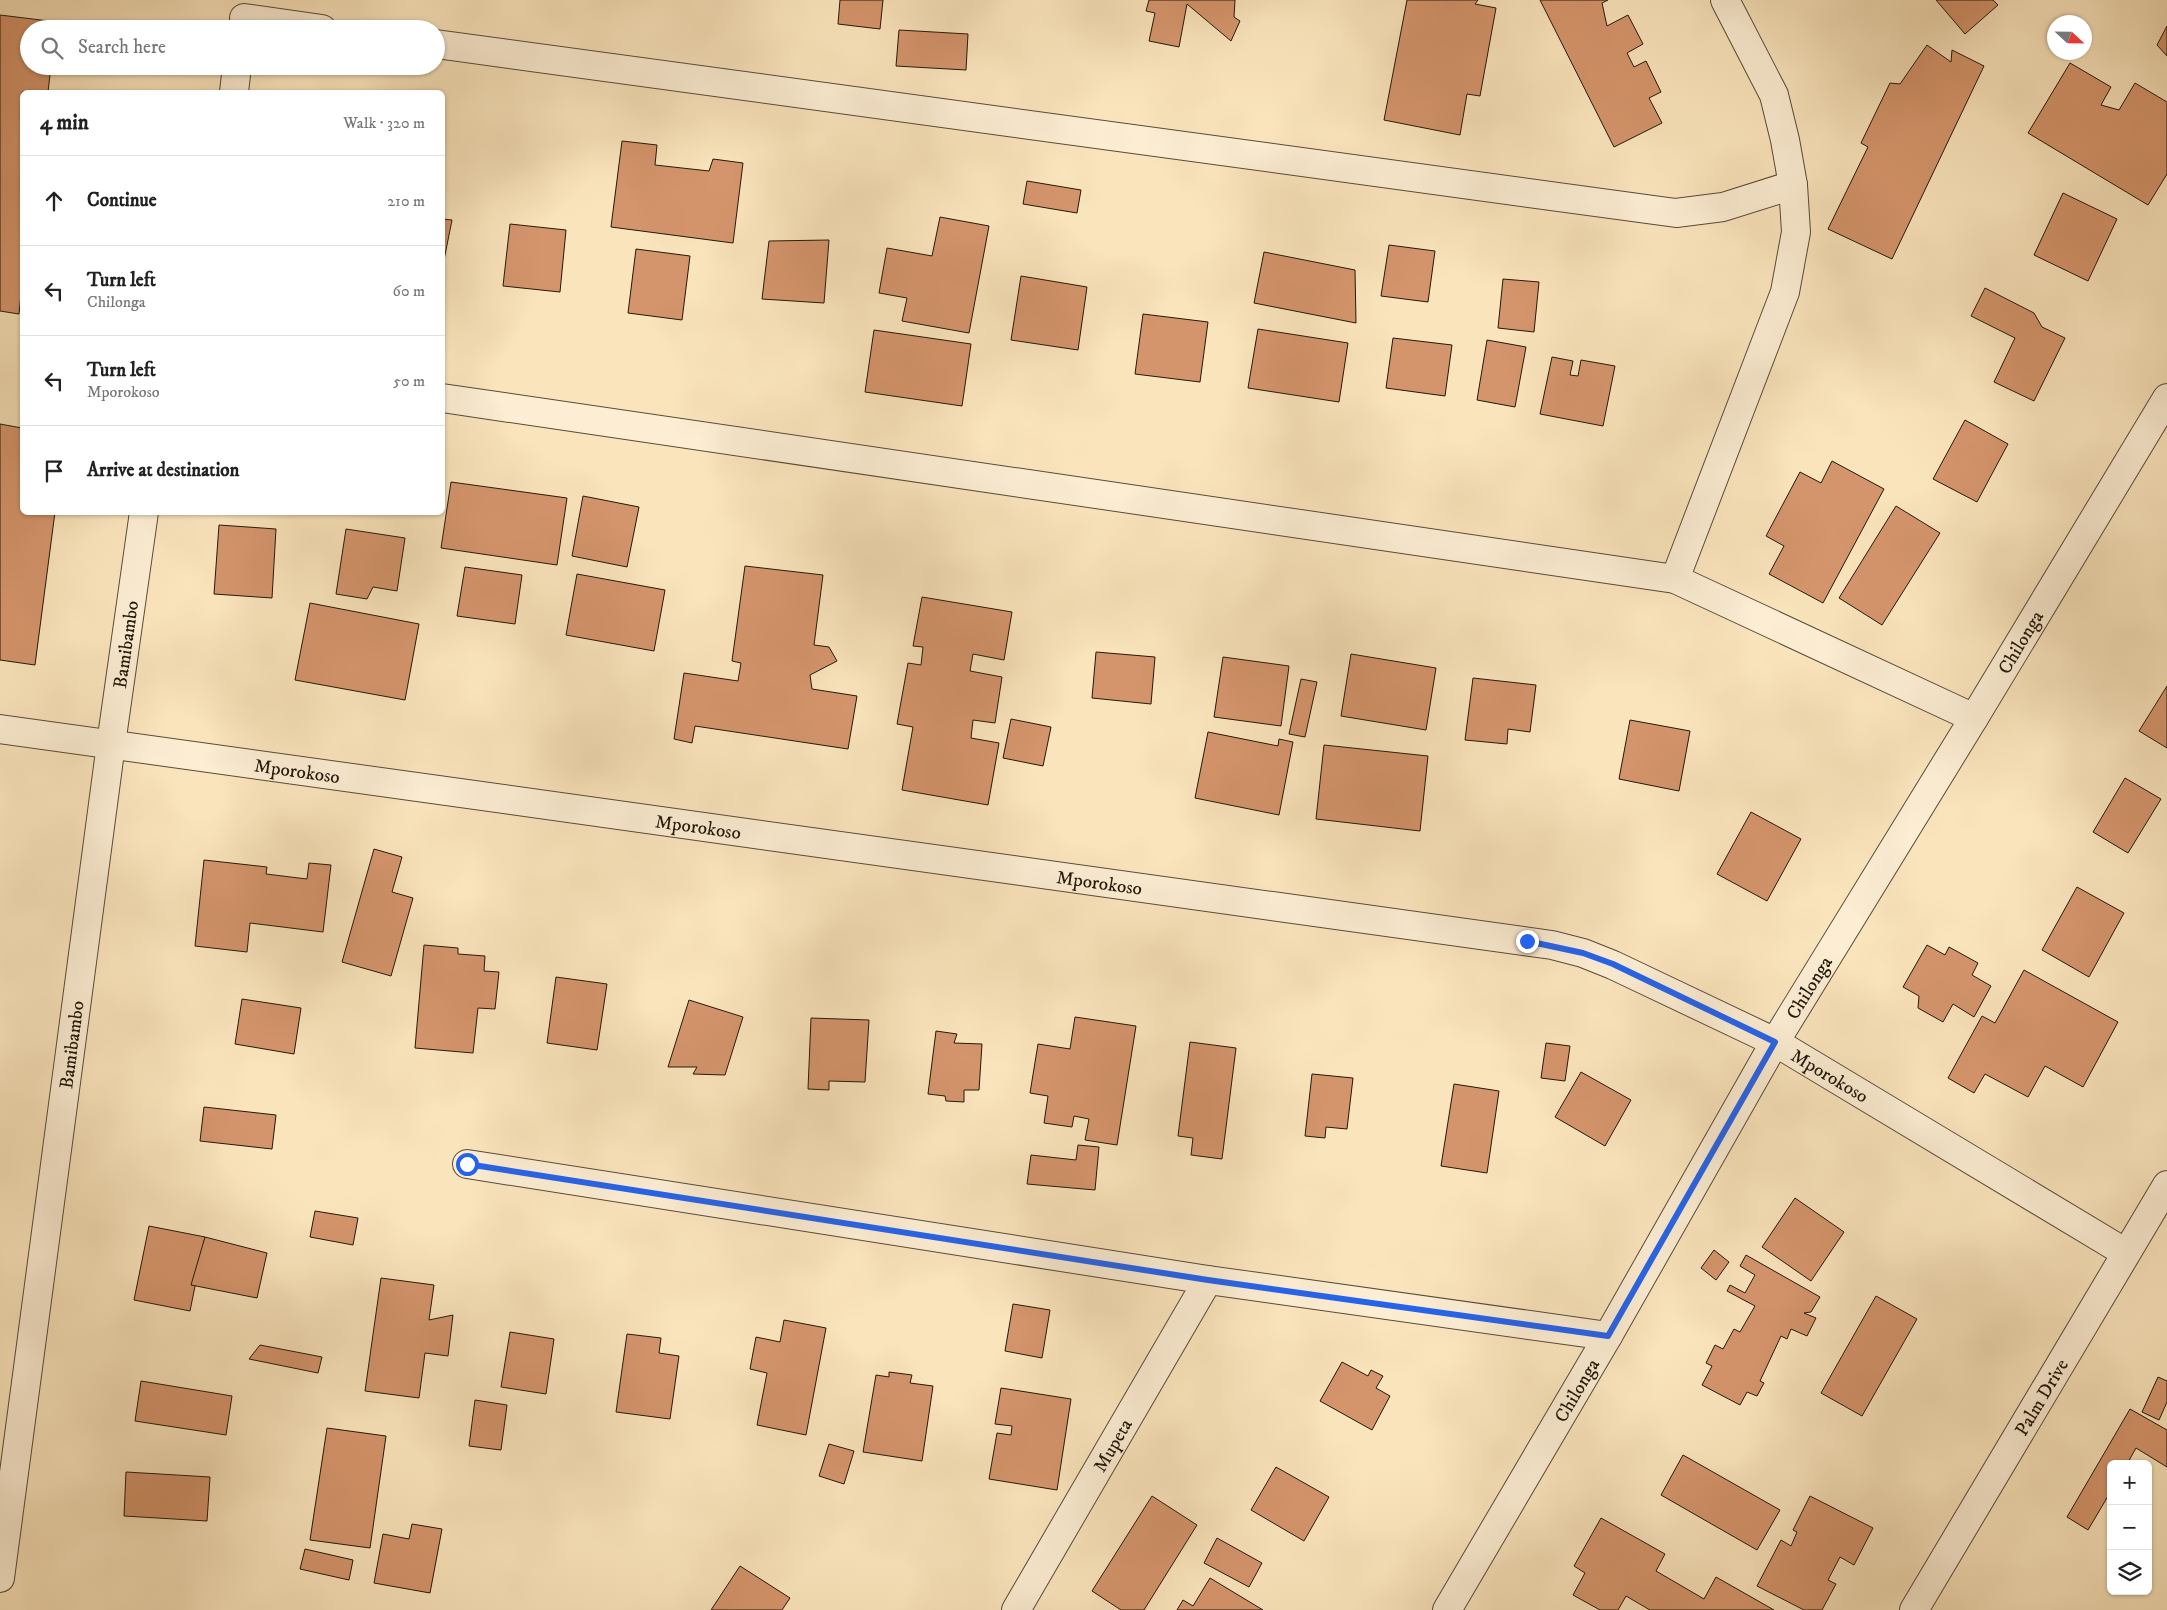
<!DOCTYPE html>
<html lang="en">
<head>
<meta charset="utf-8">
<style>
	:root { --surface:#fff; --page:#f6f6f6; --text:#222; --muted:#767676; --line:#e0e0e0 }
	body { margin:0; font-family:"IM FELL DW Pica",serif; background:var(--page); color:var(--text) }
	.controls { position:absolute; right:15px; bottom:15px; display:grid; overflow:hidden; border-radius:8px; box-shadow:0 1px 4px #0004 }
	.controls button { width:45px; height:45px; display:grid; place-items:center; padding:0; border:0; border-bottom:1px solid var(--line); background:var(--surface); color:var(--text); font:25px sans-serif }
	.compass { position:absolute; left:2047px; top:15px; width:45px; height:45px; border-radius:50%; background:var(--surface); box-shadow:0 1px 4px #0004; rotate:112deg }
	.stop { position:absolute; width:15px; height:15px; margin:-11px; border:4px solid #2563eb; border-radius:50%; background:#fff }
	.stop.end { background:#2563eb; border-color:#fff; box-shadow:0 1px 5px #0008 }
	.list { margin:0; padding:0; list-style:none }
	h2 { display:flex; justify-content:space-between; align-items:center; height:65px; margin:0; padding:0 20px; font-size:21px }
	h2 small { font-size:16px; font-weight:400; color:var(--muted) }
	.list li { display:grid; grid-template-columns:32px 1fr auto; gap:15px; align-items:center; box-sizing:border-box; height:90px; padding:0 20px; border-top:1px solid var(--line) }
	.list b { display:block; font-size:19px; white-space:nowrap }
	.list p { margin:0; font-size:16px; white-space:nowrap; color:var(--muted) }
	.list em { font-size:16px; font-style:normal; color:var(--muted) }
	.icon { flex:none; width:28px; height:28px; fill:none; stroke:currentColor; stroke-width:2; stroke-linecap:round; stroke-linejoin:round }
	.map { position:relative; flex:none; width:2167px; height:1610px; overflow:hidden }
	.search { position:absolute; background:var(--surface); box-shadow:0 1px 4px #0004; left:20px; top:20px; width:425px; height:55px; display:flex; align-items:center; gap:12px; box-sizing:border-box; padding:0 18px; border-radius:28px; color:var(--muted); font-size:19px }
	.panel { position:absolute; background:var(--surface); box-shadow:0 1px 4px #0004; left:20px; top:90px; width:425px; height:425px; border-radius:8px }
	.map>svg:first-child { display:block }
	.building { fill:#d5956c; stroke:#22180b }
	.lines { fill:none; stroke-linecap:round; stroke-linejoin:round }
	.minor-casing { stroke:#584b37; stroke-width:30 }
	.minor { stroke:#fcedd3; stroke-width:28 }
	.route { stroke:#2563eb; stroke-width:6 }
	.labels { text-anchor:middle; stroke-width:4; stroke-linejoin:round; paint-order:stroke }
	.street-label { font-size:19px; fill:#22180b; stroke:#fcedd3 }
</style>
</head>
<body>
<div class="map">
<svg width="2167" height="1610" viewBox="0 0 2167 1610">
	<rect width="100%" height="100%" fill="#fae4bc"/>
	<filter id="stains"><feTurbulence type="fractalNoise" baseFrequency=".004" numOctaves="4"/><feColorMatrix values="0 0 0 0 .2 0 0 0 0 .09 0 0 0 0 .02 0 0 0 .5 -.17"/></filter>
	<radialGradient id="worn" r=".72"><stop offset=".6" stop-color="#630" stop-opacity="0"/><stop offset="1" stop-color="#630" stop-opacity=".3"/></radialGradient>
	<g class="building">
		<polygon points="840,0 883,0 880,29 838,24"/>
		<polygon points="1149,0 1235,0 1234,17 1240,21 1231,41 1187,4 1179,47 1149,41 1155,13 1146,11"/>
		<polygon points="1407,0 1478,0 1475,4 1496,8 1480,96 1467,94 1460,135 1384,120"/>
		<polygon points="1540,0 1608,0 1602,3 1607,26 1628,15 1643,44 1627,53 1634,67 1646,61 1661,92 1649,98 1662,123 1614,147"/>
		<polygon points="1936,0 1993,0 1998,5 1965,34"/>
		<polygon points="0,15 57,22 56,29 29,29 29,66 51,66 48,92 22,92 22,286 19,314 0,311"/>
		<polygon points="2167,26 2167,56 2157,45"/>
		<polygon points="899,30 968,34 966,70 896,66"/>
		<polygon points="1927,45 1951,62 1952,50 1984,66 1892,259 1828,229 1868,147 1861,143 1890,83 1900,84"/>
		<polygon points="2070,63 2111,87 2101,105 2119,110 2135,83 2167,102 2167,174 2148,205 2028,133"/>
		<polygon points="622,141 657,145 655,165 709,171 713,159 743,163 733,243 611,227"/>
		<polygon points="1027,181 1081,190 1077,213 1023,204"/>
		<polygon points="2063,193 2117,219 2088,281 2034,255"/>
		<polygon points="940,217 989,226 969,333 902,321 907,298 879,293 887,248 932,256"/>
		<polygon points="442,219 452,220 442,270"/>
		<polygon points="510,224 566,230 560,292 503,286"/>
		<polygon points="829,240 824,303 762,299 769,241"/>
		<polygon points="1389,245 1435,251 1428,302 1381,296"/>
		<polygon points="636,249 690,256 682,320 628,313"/>
		<polygon points="1264,252 1355,270 1356,323 1254,303"/>
		<polygon points="1021,276 1087,287 1078,350 1011,340"/>
		<polygon points="1503,279 1539,282 1534,332 1498,328"/>
		<polygon points="1985,288 2034,313 2042,327 2065,338 2034,401 1994,382 2015,338 1971,316"/>
		<polygon points="1143,314 1208,322 1200,382 1135,374"/>
		<polygon points="1258,329 1348,343 1339,402 1248,388"/>
		<polygon points="874,330 971,344 962,406 865,392"/>
		<polygon points="1393,338 1452,345 1445,396 1386,388"/>
		<polygon points="1487,340 1526,347 1515,407 1477,400"/>
		<polygon points="1552,357 1573,361 1570,375 1578,376 1581,360 1615,366 1603,426 1540,414"/>
		<polygon points="1965,420 2008,444 1977,502 1933,479"/>
		<polygon points="0,424 22,428 22,512 55,512 35,665 0,660"/>
		<polygon points="1832,461 1884,489 1823,603 1769,574 1784,546 1766,536 1800,472 1821,483"/>
		<polygon points="451,482 567,498 557,565 441,548"/>
		<polygon points="583,496 639,507 627,567 572,556"/>
		<polygon points="1896,506 1940,533 1882,625 1839,598"/>
		<polygon points="219,525 276,529 272,598 214,594"/>
		<polygon points="346,529 405,538 397,591 373,587 367,599 336,594"/>
		<polygon points="745,566 823,575 814,645 829,647 837,661 810,675 812,689 857,696 848,749 695,726 692,743 674,739 684,673 738,681 741,663 732,661"/>
		<polygon points="465,567 522,575 515,624 457,616"/>
		<polygon points="577,574 665,590 654,651 566,635"/>
		<polygon points="922,597 1012,612 1004,660 973,654 970,671 1002,677 995,723 973,720 971,738 999,743 988,805 902,790 913,727 897,724 908,663 921,665 923,647 913,646"/>
		<polygon points="310,603 419,624 405,700 295,680"/>
		<polygon points="1096,652 1155,657 1151,704 1092,698"/>
		<polygon points="1351,654 1436,668 1426,730 1341,716"/>
		<polygon points="1223,657 1289,666 1281,726 1214,717"/>
		<polygon points="1473,678 1536,685 1530,732 1508,729 1507,744 1465,740"/>
		<polygon points="1301,679 1317,682 1305,737 1289,734"/>
		<polygon points="2167,686 2167,748 2139,731"/>
		<polygon points="1011,719 1051,727 1043,766 1003,758"/>
		<polygon points="1630,720 1690,731 1679,791 1619,779"/>
		<polygon points="1208,732 1278,746 1279,739 1293,742 1279,815 1195,798"/>
		<polygon points="1324,745 1428,756 1420,831 1316,819"/>
		<polygon points="2125,778 2161,799 2128,853 2093,832"/>
		<polygon points="1751,812 1801,839 1767,901 1717,874"/>
		<polygon points="374,849 402,857 392,892 413,898 391,976 342,962"/>
		<polygon points="204,860 267,867 266,874 307,879 309,863 331,865 323,932 250,923 247,952 195,946"/>
		<polygon points="2077,887 2124,913 2089,977 2042,950"/>
		<polygon points="424,945 458,948 458,954 485,956 484,971 499,972 495,1009 478,1008 473,1053 415,1048"/>
		<polygon points="1927,945 1945,955 1949,947 1978,963 1972,975 1991,986 1974,1017 1953,1004 1943,1022 1918,1008 1919,996 1903,987"/>
		<polygon points="2024,970 2118,1022 2083,1087 2045,1066 2028,1097 1985,1074 1974,1093 1948,1078 1982,1016 1995,1023"/>
		<polygon points="556,977 607,984 597,1050 547,1043"/>
		<polygon points="242,999 301,1008 294,1054 235,1044"/>
		<polygon points="689,1000 743,1017 725,1075 693,1074 697,1067 668,1067"/>
		<polygon points="1075,1017 1136,1026 1117,1145 1085,1140 1089,1119 1074,1116 1072,1127 1044,1123 1048,1096 1030,1093 1038,1044 1070,1049"/>
		<polygon points="811,1018 869,1020 865,1082 829,1081 829,1090 808,1089"/>
		<polygon points="936,1031 957,1034 954,1043 982,1044 979,1090 964,1090 964,1102 946,1101 945,1096 928,1094"/>
		<polygon points="1190,1042 1236,1048 1222,1159 1191,1155 1193,1138 1178,1136"/>
		<polygon points="1546,1043 1570,1046 1565,1081 1541,1078"/>
		<polygon points="1581,1072 1631,1100 1605,1146 1555,1117"/>
		<polygon points="1312,1074 1353,1078 1347,1129 1326,1127 1325,1138 1305,1136"/>
		<polygon points="1454,1084 1499,1091 1487,1173 1441,1166"/>
		<polygon points="204,1107 276,1115 272,1149 200,1141"/>
		<polygon points="1078,1145 1099,1147 1095,1190 1027,1184 1031,1155 1076,1160"/>
		<polygon points="1795,1198 1844,1232 1811,1281 1762,1247"/>
		<polygon points="315,1211 358,1218 353,1245 310,1237"/>
		<polygon points="149,1226 205,1237 190,1311 134,1300"/>
		<polygon points="205,1237 267,1253 257,1298 191,1285"/>
		<polygon points="1714,1250 1729,1262 1716,1280 1701,1268"/>
		<polygon points="1746,1255 1820,1297 1811,1312 1804,1313 1816,1318 1807,1336 1791,1329 1787,1339 1781,1336 1760,1381 1764,1383 1757,1396 1747,1392 1740,1405 1702,1385 1712,1366 1706,1363 1715,1345 1723,1349 1734,1329 1740,1332 1755,1306 1727,1291 1730,1285 1745,1293 1755,1275 1740,1266"/>
		<polygon points="381,1278 434,1285 429,1320 453,1315 448,1356 425,1353 419,1398 365,1391"/>
		<polygon points="1876,1296 1917,1319 1862,1416 1821,1393"/>
		<polygon points="1013,1304 1050,1310 1042,1358 1005,1351"/>
		<polygon points="784,1320 826,1328 806,1435 757,1425 767,1373 750,1369 756,1337 780,1342"/>
		<polygon points="510,1332 554,1339 546,1394 501,1387"/>
		<polygon points="627,1334 661,1338 659,1353 679,1356 670,1419 616,1412"/>
		<polygon points="260,1345 322,1357 318,1373 249,1359"/>
		<polygon points="1342,1362 1368,1376 1371,1370 1383,1376 1376,1388 1390,1396 1372,1430 1320,1401"/>
		<polygon points="889,1372 912,1375 910,1383 933,1386 922,1461 863,1452 876,1375 889,1377"/>
		<polygon points="2158,1377 2167,1381 2167,1402 2159,1420 2142,1412"/>
		<polygon points="141,1381 232,1396 226,1435 135,1421"/>
		<polygon points="1001,1388 1071,1399 1057,1490 989,1479 997,1433 1011,1435 1012,1426 995,1424"/>
		<polygon points="475,1400 507,1405 501,1450 469,1446"/>
		<polygon points="2130,1409 2167,1430 2167,1467 2136,1448 2127,1464 2111,1464 2111,1491 2088,1530 2067,1517"/>
		<polygon points="327,1428 386,1436 370,1548 310,1540"/>
		<polygon points="829,1444 854,1451 844,1484 819,1476"/>
		<polygon points="1683,1455 1780,1510 1757,1550 1661,1495"/>
		<polygon points="1276,1467 1329,1497 1304,1541 1251,1510"/>
		<polygon points="126,1472 210,1477 207,1521 124,1516"/>
		<polygon points="1152,1496 1197,1525 1144,1610 1121,1610 1092,1591"/>
		<polygon points="1810,1496 1873,1528 1854,1565 1840,1557 1828,1580 1836,1584 1822,1610 1804,1610 1757,1586 1781,1540 1791,1546 1797,1532 1793,1530"/>
		<polygon points="1601,1518 1665,1554 1656,1571 1704,1599 1716,1577 1774,1610 1650,1610 1626,1596 1618,1610 1600,1610 1573,1595 1585,1573 1574,1566"/>
		<polygon points="412,1524 442,1529 430,1593 374,1583 383,1534 409,1539"/>
		<polygon points="1217,1538 1262,1563 1249,1587 1204,1563"/>
		<polygon points="305,1549 353,1560 349,1580 300,1569"/>
		<polygon points="740,1566 790,1598 782,1610 711,1610"/>
		<polygon points="1210,1578 1263,1610 1177,1610 1183,1600 1193,1606"/>
	</g>
	<g class="lines">
		<g class="minor-casing">
			<g id="minor">
				<polyline points="244,18 322,29"/>
				<polyline points="436,44 1676,213 1723,207 1793,185"/>
				<polyline points="234,92 237,66"/>
				<polyline points="442,398 1675,579 1974,718"/>
				<polyline points="1675,579 1785,292 1796,232 1793,185 1785,140 1774,95 1725,0"/>
				<path id="s1" d="M0,729L1552,945L1583,953L1613,965L1775,1042L2126,1253"/>
				<polyline points="467,1164 1208,1280 1608,1336"/>
				<path id="s2" d="M0,1578L111,744L144,512"/>
				<path id="s3" d="M1016,1610L1208,1280"/>
				<path id="s4" d="M1447,1610L1608,1336L1775,1042L1974,718L2167,398"/>
				<path id="s5" d="M1914,1610L2167,1185"/>
			</g>
		</g>
		<use href="#minor" class="minor"/>
	</g>
	<g class="lines">
		<polyline class="route" points="467,1164 1208,1280 1608,1336 1775,1042 1613,964 1583,953 1527,941"/>
	</g>
	<g class="labels">
		<g class="street-label">
			<text dy="7" stroke="none"><textPath href="#s4" startOffset="1125">Chilonga</textPath></text>
			<text dy="7" stroke="none"><textPath href="#s2" startOffset="942">Bamibambo</textPath></text>
			<text dy="7" stroke="none"><textPath href="#s1" startOffset="300">Mporokoso</textPath></text>
			<text dy="7" stroke="none"><textPath href="#s1" startOffset="705">Mporokoso</textPath></text>
			<text dy="7" stroke="none"><textPath href="#s1" startOffset="1110">Mporokoso</textPath></text>
			<text dy="7" stroke="none"><textPath href="#s4" startOffset="720">Chilonga</textPath></text>
			<text dy="7" stroke="none"><textPath href="#s2" startOffset="538">Bamibambo</textPath></text>
			<text dy="7" stroke="none"><textPath href="#s1" startOffset="1875">Mporokoso</textPath></text>
			<text dy="7" stroke="none"><textPath href="#s4" startOffset="255">Chilonga</textPath></text>
			<text dy="7" stroke="none"><textPath href="#s5" startOffset="248">Palm Drive</textPath></text>
			<text dy="7" stroke="none"><textPath href="#s3" startOffset="191">Mupeta</textPath></text>
		</g>
	</g>
	<rect width="100%" height="100%" filter="url(#stains)"/>
	<rect width="100%" height="100%" fill="url(#worn)"/>
</svg>
<div class="controls">
<button>+</button>
<button>−</button>
<button><svg class="icon" aria-label="layers" viewBox="0 0 24 24"><path d="M12 4l9 5-9 5-9-5zM3 14l9 5 9-5"/></svg></button>
</div>
<svg class="compass" viewBox="-18 -18 36 36"><path d="M0-13l5 13h-10z" fill="#e53935"/><path d="M0 13l5-13h-10z" fill="#767676"/></svg>
<div class="stop" style="left:467px;top:1164px"></div>
<div class="stop end" style="left:1527px;top:941px"></div>
<div class="search"><svg class="icon" aria-label="search" viewBox="0 0 24 24"><circle cx="10" cy="10" r="6"/><path d="M15 15l6 6"/></svg>Search here</div>
<section class="panel">
<h2>4 min<small>Walk · 320 m</small></h2>
<ul class="list">
<li><svg class="icon" aria-label="ahead" viewBox="0 0 24 24"><path d="M12 20V5M6 11l6-6 6 6"/></svg><div><b>Continue</b></div><em>210 m</em></li>
<li><svg class="icon" aria-label="left" viewBox="0 0 24 24"><path d="M17 20v-9H6M10 6l-5 5 5 5"/></svg><div><b>Turn left</b><p>Chilonga</p></div><em>60 m</em></li>
<li><svg class="icon" aria-label="left" viewBox="0 0 24 24"><path d="M17 20v-9H6M10 6l-5 5 5 5"/></svg><div><b>Turn left</b><p>Mporokoso</p></div><em>50 m</em></li>
<li><svg class="icon" aria-label="arrive" viewBox="0 0 24 24"><path d="M6 21V4h12l-3 4 3 4H6"/></svg><div><b>Arrive at destination</b></div></li>
</ul>
</section>
</div>
</body>
</html>
